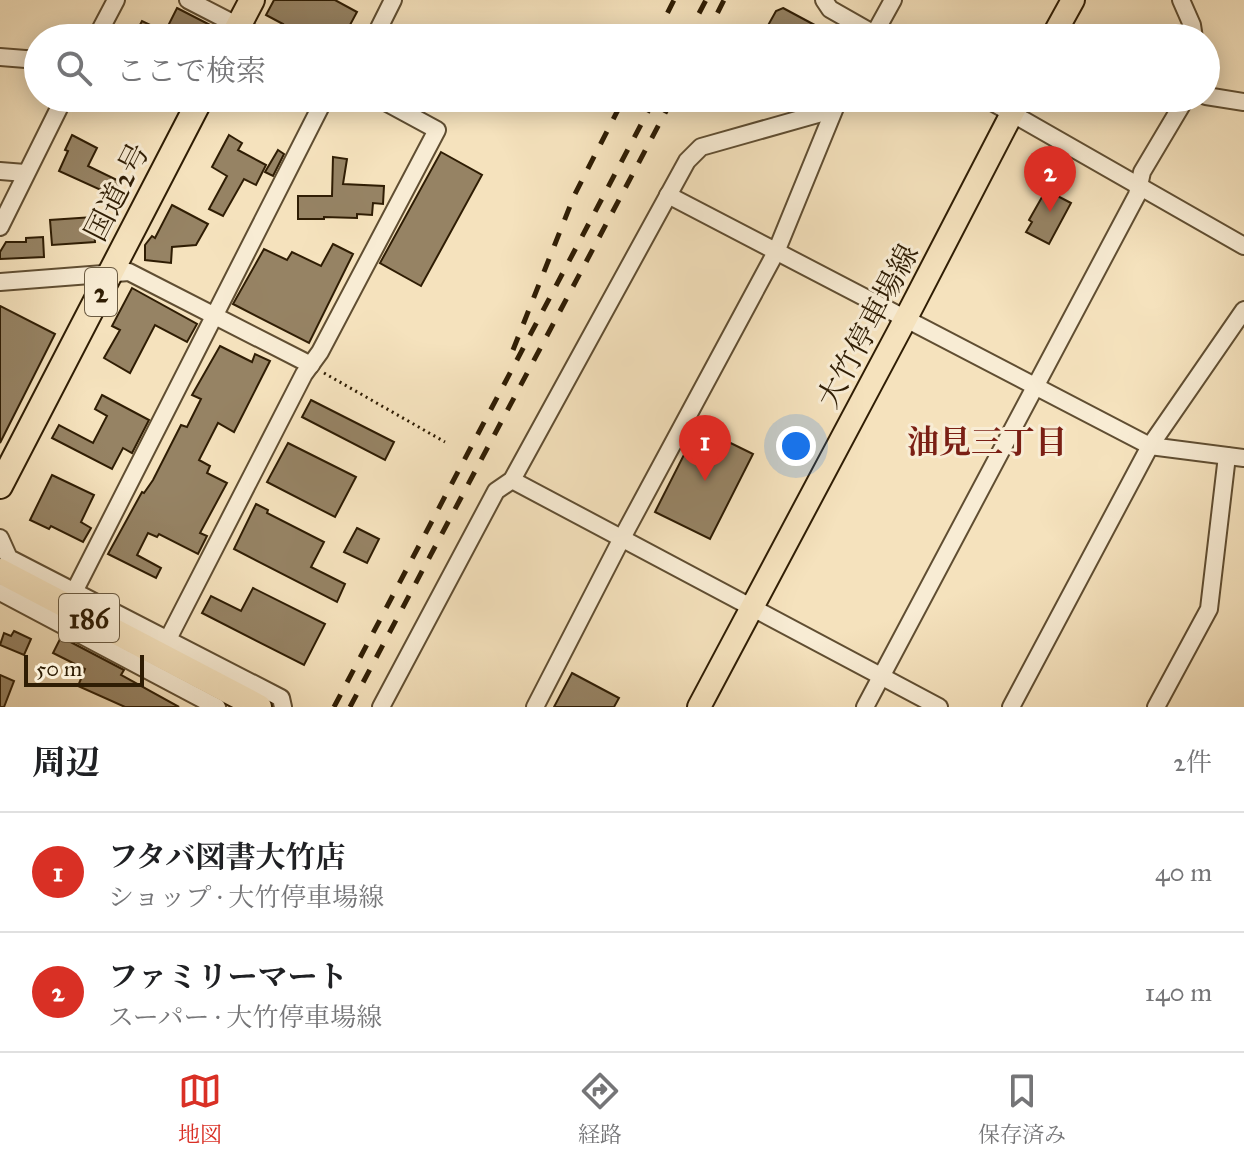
<!DOCTYPE html>
<html lang="ja">
<head>
<meta charset="utf-8">
<style>
	:root { --surface:#fff; --page:#f6f6f6; --text:#202124; --muted:#757577; --line:#e0e0e0; --accent:#d93025 }
	body { margin:0; font-family:"IM FELL Great Primer","Noto Serif JP",serif; background:var(--page); color:var(--text) }
	.scale { position:absolute; left:24px; bottom:20px; width:120px; box-sizing:border-box; padding-left:8px; border:4px solid #2f1d04; border-top:0; font-size:22px; line-height:28px; white-space:nowrap; color:#2f1d04; -webkit-text-stroke:6px #f8ecd4; paint-order:stroke }
	.you { position:absolute; left:796px; top:446px; width:28px; height:28px; margin:-20px; border:6px solid #fff; border-radius:50%; background:#1a73e8; box-shadow:0 0 0 12px #1a73e833 }
	.badge { display:grid; place-items:center; width:52px; height:52px; border-radius:50%; background:var(--accent); color:#fff; font-size:26px; font-weight:700 }
	.pin { position:absolute; translate:-50% -66px; filter:drop-shadow(0 2px 4px #0008) }
	.pin::after { content:''; position:absolute; top:42px; width:28px; height:24px; background:inherit; clip-path:polygon(0 0,100% 0,50% 100%) }
	.list { margin:0; padding:0; list-style:none }
	h2 { display:flex; justify-content:space-between; align-items:center; height:104px; margin:0; padding:0 32px; font-size:34px }
	h2 small { font-size:26px; font-weight:400; color:var(--muted) }
	.list li { display:grid; grid-template-columns:52px 1fr auto; gap:24px; align-items:center; box-sizing:border-box; height:120px; padding:0 32px; border-top:2px solid var(--line) }
	.list b { display:block; font-size:30px; white-space:nowrap }
	.list p { margin:0; font-size:26px; white-space:nowrap; color:var(--muted) }
	.list em { font-size:26px; font-style:normal; color:var(--muted) }
	.icon { flex:none; width:44px; height:44px; fill:none; stroke:currentColor; stroke-width:2; stroke-linecap:round; stroke-linejoin:round }
	.map { position:relative; flex:none; width:1244px; height:707px; overflow:hidden }
	.search { position:absolute; background:var(--surface); box-shadow:0 4px 20px #0003; left:24px; right:24px; top:24px; height:88px; display:flex; align-items:center; gap:20px; box-sizing:border-box; padding:0 28px; border-radius:44px; color:var(--muted); font-size:30px }
	.sheet { height:344px; background:var(--surface) }
	nav { display:flex; justify-content:space-around; align-items:center; box-sizing:border-box; height:112px; border-top:2px solid var(--line); background:var(--surface); font-size:22px; color:var(--muted) }
	nav a { display:grid; justify-items:center; gap:4px }
	nav .on { color:var(--accent) }
	.map>svg:first-child { display:block }
	.building { fill:#968364; stroke:#2f1d04; stroke-width:2 }
	.lines { fill:none; stroke-linecap:round; stroke-linejoin:round }
	.minor-casing { stroke:#604e32; stroke-width:20 }
	.major-casing { stroke:#2f1d04; stroke-width:26 }
	.highway-casing { stroke:#2f1d04; stroke-width:28 }
	.path { stroke:#2f1d04; stroke-width:3; stroke-dasharray:2 4; stroke-linecap:butt }
	.minor { stroke:#f8ecd4; stroke-width:16 }
	.major { stroke:#f5e2bd; stroke-width:22 }
	.highway { stroke:#f5e2bd; stroke-width:24 }
	.rail { stroke:#2f1d04; stroke-width:5; stroke-dasharray:14 14; stroke-linecap:butt }
	.labels { text-anchor:middle; stroke-width:6; stroke-linejoin:round; paint-order:stroke }
	.shield { fill:#f8ecd4; stroke:#6b5b42; stroke-width:2 }
	.shield-label { font-size:28px; font-weight:bold; fill:#2f1d04 }
	.street-label { font-size:30px; fill:#2f1d04; stroke:#f8ecd4 }
	.neighbourhood-label { font-size:32px; font-weight:bold; fill:#7a1f14; stroke:#f8ecd4 }
</style>
</head>
<body>
<div class="map">
<svg width="1244" height="707" viewBox="0 0 1244 707">
	<rect width="100%" height="100%" fill="#f5e2bd"/>
	<filter id="stains"><feTurbulence type="fractalNoise" baseFrequency=".0025" numOctaves="4"/><feColorMatrix values="0 0 0 0 .2 0 0 0 0 .09 0 0 0 0 .02 0 0 0 .5 -.17"/></filter>
	<radialGradient id="worn" r=".72"><stop offset=".6" stop-color="#630" stop-opacity="0"/><stop offset="1" stop-color="#630" stop-opacity=".3"/></radialGradient>
	<g class="building">
		<polygon points="274,0 335,0 357,12 343,38 285,38 278,34 283,24 266,15"/>
		<polygon points="177,8 216,28 211,38 133,38 142,21 165,32"/>
		<polygon points="783,8 839,38 761,38 776,11"/>
		<polygon points="72,135 97,148 88,166 121,182 114,196 59,171 68,151 65,150"/>
		<polygon points="229,135 242,143 238,150 266,165 256,185 244,179 223,216 209,209 227,176 212,167"/>
		<polygon points="278,150 284,154 273,176 265,172"/>
		<polygon points="441,152 482,175 421,286 380,263"/>
		<polygon points="333,157 347,159 343,184 384,186 383,204 373,203 372,215 357,214 357,218 324,217 324,219 298,219 298,196 332,196"/>
		<polygon points="1046,190 1071,203 1049,244 1026,232 1032,222 1029,220"/>
		<polygon points="172,205 208,224 196,245 172,247 171,263 145,260 145,245 152,236 155,238"/>
		<polygon points="93,217 95,242 52,245 50,220"/>
		<polygon points="43,237 44,257 0,259 0,252 6,242 26,242 26,238"/>
		<polygon points="333,244 353,254 309,343 233,304 264,249 287,260 292,252 321,266"/>
		<polygon points="132,288 197,324 187,342 155,325 130,373 104,358 120,330 112,326"/>
		<polygon points="0,306 55,334 0,443"/>
		<polygon points="220,346 252,362 255,354 270,361 234,432 218,423 199,460 210,466 207,473 227,483 200,533 207,536 198,554 159,534 157,537 148,533 137,555 161,568 156,578 108,554 142,492 144,493 153,480 181,425 187,427 201,399 192,395"/>
		<polygon points="102,395 149,420 132,453 123,448 112,469 52,438 59,425 93,443 107,416 95,409"/>
		<polygon points="311,400 394,442 385,460 302,417"/>
		<polygon points="698,427 753,454 710,539 655,512"/>
		<polygon points="288,443 356,477 335,517 267,482"/>
		<polygon points="52,475 94,495 81,522 91,528 83,542 51,526 49,529 30,520"/>
		<polygon points="256,504 268,510 267,513 324,542 311,567 345,584 337,602 234,549"/>
		<polygon points="357,528 379,539 367,563 344,552"/>
		<polygon points="253,588 325,624 304,665 202,613 211,596 241,611"/>
		<polygon points="14,631 31,639 24,655 0,645 4,633 11,636"/>
		<polygon points="61,637 124,670 121,675 179,707 125,707 78,686 85,669 53,653"/>
		<polygon points="572,673 619,698 614,707 554,707"/>
		<polygon points="0,675 14,681 4,707 0,707"/>
	</g>
	<g class="lines">
		<g class="minor-casing">
			<g id="minor">
				<polyline points="188,0 262,38"/>
				<polyline points="824,0 830,9 881,38"/>
				<polyline points="1181,0 1192,25 1194,38"/>
				<polyline points="96,38 116,0"/>
				<polyline points="374,38 393,0"/>
				<polyline points="872,38 893,0"/>
				<polyline points="0,57 38,60"/>
				<polyline points="1206,96 1244,102"/>
				<polyline points="985,98 1244,246"/>
				<polyline points="0,171 25,173"/>
				<polyline points="668,195 1150,446 1244,458"/>
				<polyline points="0,227 64,98"/>
				<polyline points="0,282 129,272 311,365"/>
				<polyline points="512,480 939,707"/>
				<polyline points="0,538 9,558 281,698 283,707"/>
				<polyline points="0,592 217,707"/>
				<polyline points="74,592 325,98"/>
				<polyline points="167,641 304,374 320,352 437,130 378,98"/>
				<polyline points="381,707 496,491 512,480 687,161 701,147 832,110"/>
				<polyline points="535,707 622,538 776,252 839,98"/>
				<polyline points="865,707 1137,195 1142,172 1186,98"/>
				<polyline points="1011,707 1150,446 1244,310"/>
				<polyline points="1156,707 1209,609 1227,456"/>
			</g>
		</g>
		<g class="major-casing">
			<g id="major">
				<polyline points="1052,38 1073,0"/>
				<polyline points="699,707 906,318 1020,98"/>
			</g>
		</g>
		<g class="highway-casing">
			<g id="highway">
				<polyline points="232,38 252,0"/>
				<polyline points="0,486 201,98"/>
				<polyline points="0,571 259,707"/>
			</g>
		</g>
		<polyline class="path" points="324,373 445,442"/>
		<use href="#minor" class="minor"/>
		<use href="#major" class="major"/>
		<use href="#highway" class="highway"/>
		<g class="rail">
			<polyline points="655,38 674,0"/>
			<polyline points="686,38 706,0"/>
			<polyline points="705,38 724,0"/>
			<polyline points="513,350 574,196 624,98"/>
			<polyline points="334,707 655,98"/>
			<polyline points="350,707 673,98"/>
		</g>
	</g>
	<g class="labels">
		<g class="shield">
			<rect x="85" y="268" width="32" height="48" rx="6"/>
			<rect x="59" y="594" width="60" height="48" rx="6"/>
		</g>
		<g class="shield-label">
			<text x="101" y="302">2</text>
			<text x="89" y="628">186</text>
		</g>
		<g class="street-label">
			<text transform="translate(117 192) rotate(-63)" y="10">国道2号</text>
			<text transform="translate(868 326) rotate(-62)" y="10">大竹停車場線</text>
		</g>
		<g class="neighbourhood-label">
			<text x="987" y="453">油見三丁目</text>
		</g>
	</g>
	<rect width="100%" height="100%" filter="url(#stains)"/>
	<rect width="100%" height="100%" fill="url(#worn)"/>
</svg>
<div class="scale">50 m</div>
<div class="you"></div>
<div class="pin badge" style="left:705px;top:481px">1</div>
<div class="pin badge" style="left:1050px;top:212px">2</div>
<div class="search"><svg class="icon" aria-label="search" viewBox="0 0 24 24"><circle cx="10" cy="10" r="6"/><path d="M15 15l6 6"/></svg>ここで検索</div>
</div>
<section class="sheet">
<h2>周辺<small>2件</small></h2>
<ul class="list">
<li><span class="badge">1</span><div><b>フタバ図書大竹店</b><p>ショップ · 大竹停車場線</p></div><em>40 m</em></li>
<li><span class="badge">2</span><div><b>ファミリーマート</b><p>スーパー · 大竹停車場線</p></div><em>140 m</em></li>
</ul>
</section>
<nav>
<a class="on"><svg class="icon" aria-label="map" viewBox="0 0 24 24"><path d="M3 6l6-2 6 2 6-2v14l-6 2-6-2-6 2zM9 4v14M15 6v14"/></svg>地図</a>
<a><svg class="icon" aria-label="directions" viewBox="0 0 24 24"><path d="M12 3l9 9-9 9-9-9zM9 14v-3h6M13 9l2 2-2 2"/></svg>経路</a>
<a><svg class="icon" aria-label="saved" viewBox="0 0 24 24"><path d="M7 4h10v16l-5-4-5 4z"/></svg>保存済み</a>
</nav>
</body>
</html>
